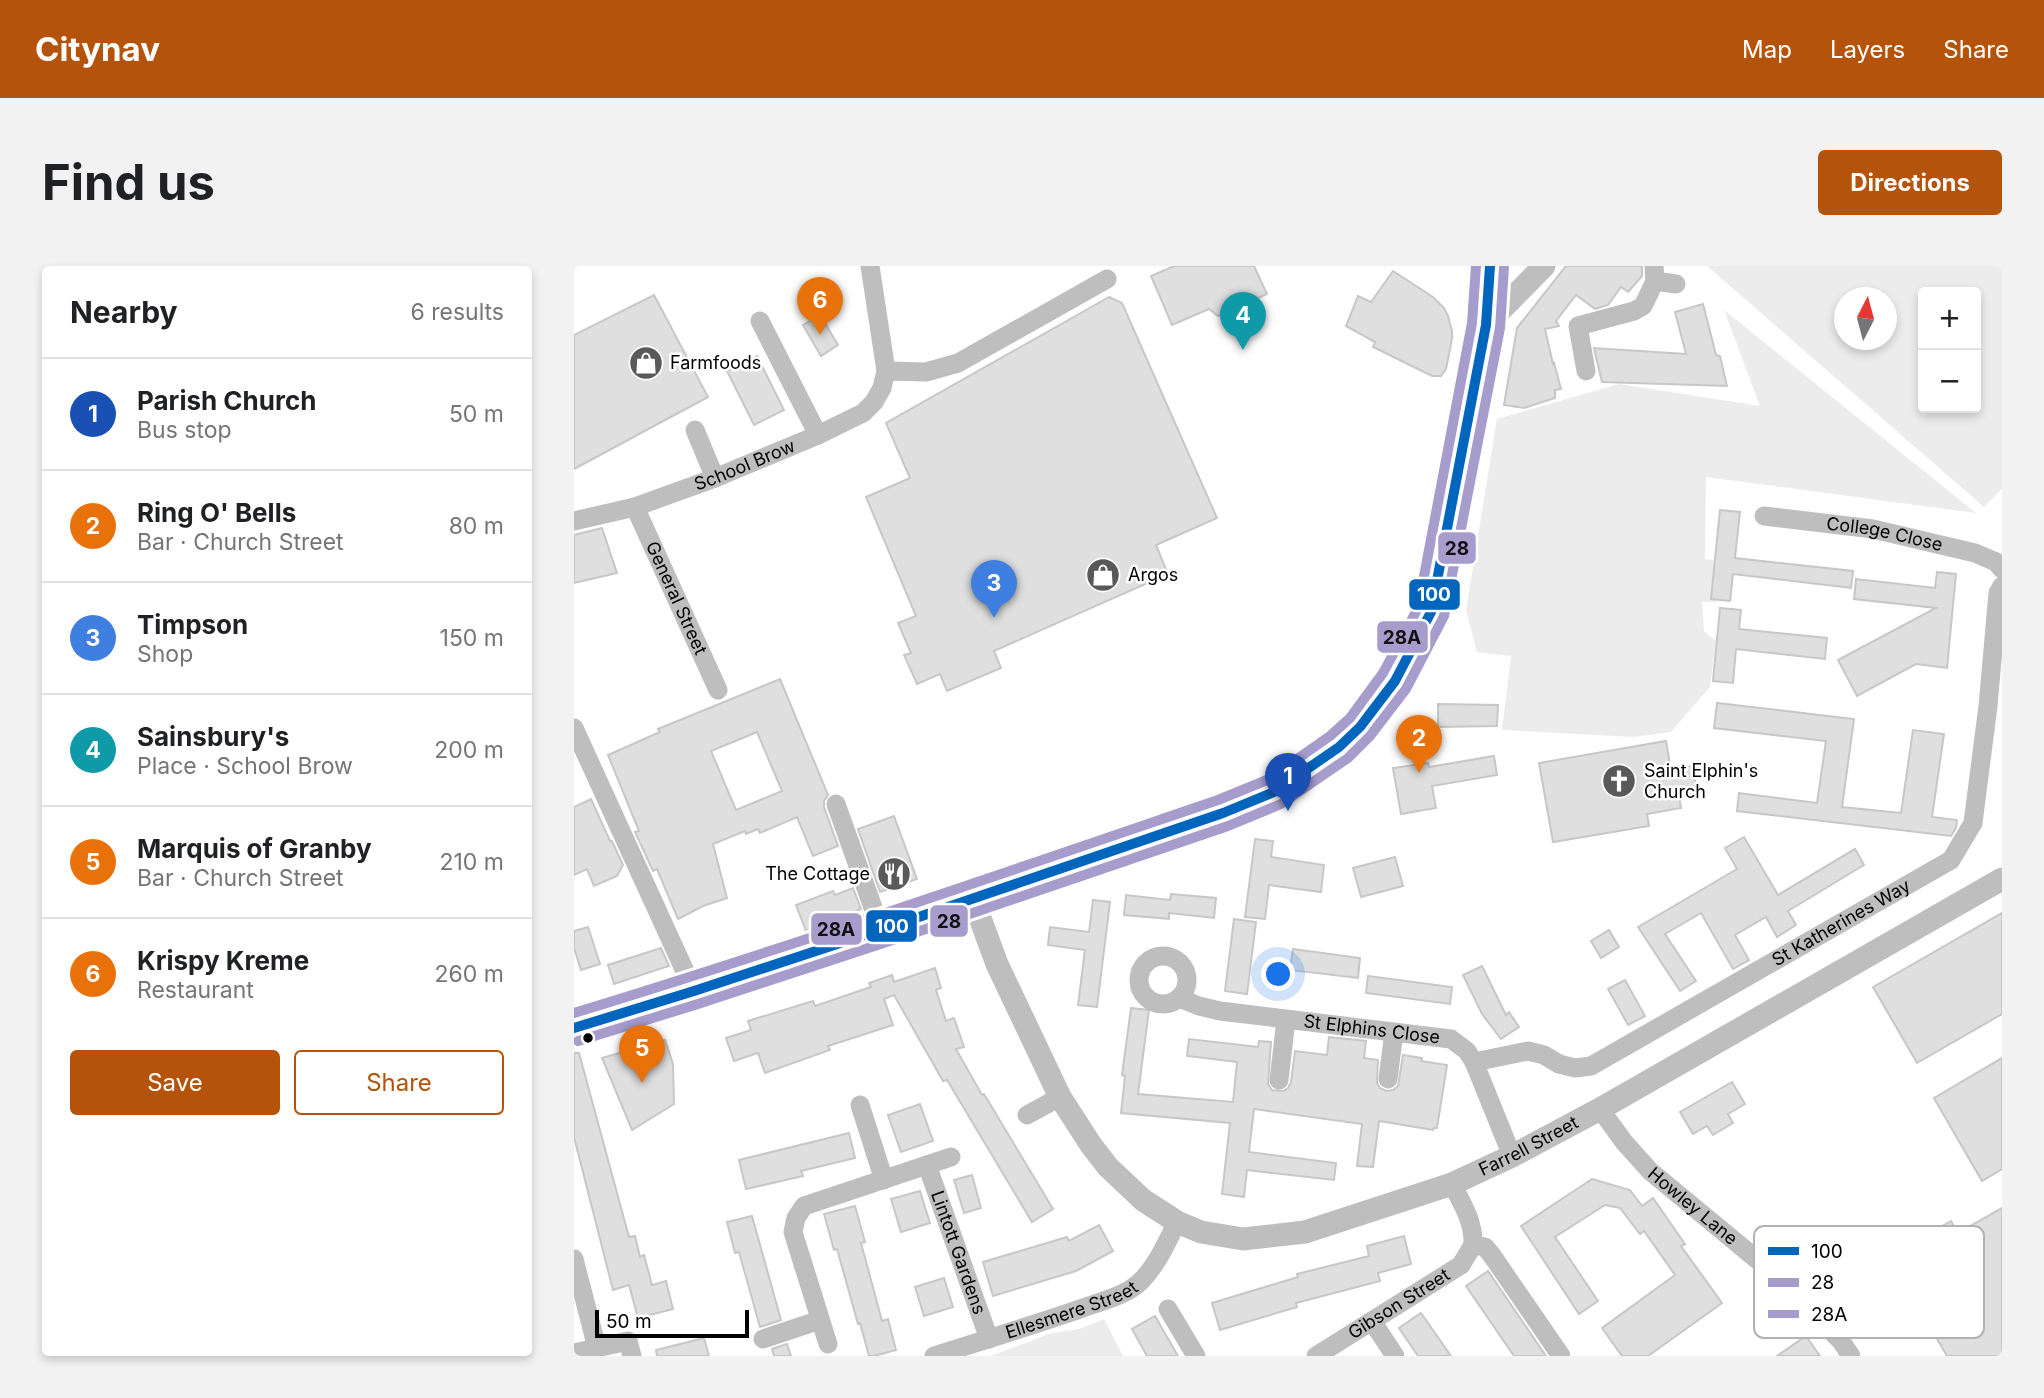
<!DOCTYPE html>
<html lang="en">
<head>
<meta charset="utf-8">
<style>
	:root { --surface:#fff; --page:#f2f2f2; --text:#202124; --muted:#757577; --line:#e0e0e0; --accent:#b45309 }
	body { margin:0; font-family:Inter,sans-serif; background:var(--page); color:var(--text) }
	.controls { position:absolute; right:21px; top:21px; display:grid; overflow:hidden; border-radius:7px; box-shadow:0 4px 10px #0003 }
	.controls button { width:63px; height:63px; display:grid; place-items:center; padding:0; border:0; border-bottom:2px solid var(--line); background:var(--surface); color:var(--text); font:35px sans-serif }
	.compass { position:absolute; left:1260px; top:21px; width:63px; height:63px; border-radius:50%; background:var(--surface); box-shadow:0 4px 10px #0003; rotate:6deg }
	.scale { position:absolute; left:21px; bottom:18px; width:154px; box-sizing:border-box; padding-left:7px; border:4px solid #000; border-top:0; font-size:19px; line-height:24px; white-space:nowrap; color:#000; -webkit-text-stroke:5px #fff; paint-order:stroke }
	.you { position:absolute; left:705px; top:709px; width:24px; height:24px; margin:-18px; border:5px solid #fff; border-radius:50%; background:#1a73e8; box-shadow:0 0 0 10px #1a73e833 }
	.badge { display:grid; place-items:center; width:46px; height:46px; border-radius:50%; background:var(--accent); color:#fff; font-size:23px; font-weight:700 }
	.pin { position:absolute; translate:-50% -58px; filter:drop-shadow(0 2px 4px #0008) }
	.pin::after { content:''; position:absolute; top:37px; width:24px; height:21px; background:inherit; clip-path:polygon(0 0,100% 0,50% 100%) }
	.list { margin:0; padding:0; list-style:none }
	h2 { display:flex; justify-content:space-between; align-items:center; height:91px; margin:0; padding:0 28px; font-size:30px }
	h2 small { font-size:23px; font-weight:400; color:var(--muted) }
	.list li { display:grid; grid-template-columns:46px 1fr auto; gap:21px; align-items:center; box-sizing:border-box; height:112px; padding:0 28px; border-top:2px solid var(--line) }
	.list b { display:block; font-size:26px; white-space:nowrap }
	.list p { margin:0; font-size:23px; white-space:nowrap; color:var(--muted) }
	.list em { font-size:23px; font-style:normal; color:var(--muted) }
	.actions { display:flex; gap:14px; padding:21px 28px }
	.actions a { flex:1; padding:16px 0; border:2px solid var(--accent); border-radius:7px; text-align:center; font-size:24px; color:var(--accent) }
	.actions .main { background:var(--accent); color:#fff }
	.map { position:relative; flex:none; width:1428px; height:1090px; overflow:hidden; border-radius:7px }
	header { display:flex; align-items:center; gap:42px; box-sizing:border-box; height:98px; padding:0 35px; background:var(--accent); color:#fff }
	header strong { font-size:33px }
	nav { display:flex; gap:38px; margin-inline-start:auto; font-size:24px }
	.intro { display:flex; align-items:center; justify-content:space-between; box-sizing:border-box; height:168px; padding:0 42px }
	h1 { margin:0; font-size:49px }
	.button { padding:18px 32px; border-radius:7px; background:var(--accent); color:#fff; font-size:24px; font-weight:700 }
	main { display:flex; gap:42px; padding:0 42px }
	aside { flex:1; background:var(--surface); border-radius:7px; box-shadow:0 4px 10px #0003 }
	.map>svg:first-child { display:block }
	.green { fill:#ececec; fill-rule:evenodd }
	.building { fill:#dfdfdf; stroke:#c7c7c7; stroke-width:2; fill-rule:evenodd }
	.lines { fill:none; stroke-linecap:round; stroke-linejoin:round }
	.minor { stroke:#bebebe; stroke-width:19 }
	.tertiary { stroke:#bebebe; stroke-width:23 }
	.bus-1-casing { stroke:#fff; stroke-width:16 }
	.bus-2-casing { stroke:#fff; stroke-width:16 }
	.bus-3-casing { stroke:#fff; stroke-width:16 }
	.bus-1 { stroke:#0065bd; stroke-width:10 }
	.bus-2 { stroke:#a69dcd; stroke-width:10 }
	.bus-3 { stroke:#a69dcd; stroke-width:10 }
	.bus-dot { fill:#000; stroke:#fff; stroke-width:2.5 }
	.labels { text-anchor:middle; stroke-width:5; stroke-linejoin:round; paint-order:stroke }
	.poi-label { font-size:18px; fill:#000; stroke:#fff; text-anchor:start }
	.street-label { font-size:18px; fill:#000; stroke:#fff }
	.key { fill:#fff; stroke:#b2b2b2; stroke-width:2 }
	.key-label { font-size:19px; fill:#000 }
	.line-badge { stroke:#fff; stroke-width:2.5 }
	.badge-label { font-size:19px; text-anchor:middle; font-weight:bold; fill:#fff }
	.pale-badge-label { font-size:19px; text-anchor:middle; font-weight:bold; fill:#111 }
</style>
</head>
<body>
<header>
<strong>Citynav</strong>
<nav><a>Map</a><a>Layers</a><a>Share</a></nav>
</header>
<div class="intro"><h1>Find us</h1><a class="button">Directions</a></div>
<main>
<aside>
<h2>Nearby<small>6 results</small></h2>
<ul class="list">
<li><span class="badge" style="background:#1a4fb4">1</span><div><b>Parish Church</b><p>Bus stop</p></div><em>50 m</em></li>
<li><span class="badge" style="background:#e8710a">2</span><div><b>Ring O' Bells</b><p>Bar · Church Street</p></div><em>80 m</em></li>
<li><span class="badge" style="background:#3f7fe0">3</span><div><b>Timpson</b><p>Shop</p></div><em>150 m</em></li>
<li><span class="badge" style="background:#0f9aa8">4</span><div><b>Sainsbury's</b><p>Place · School Brow</p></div><em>200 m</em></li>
<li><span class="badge" style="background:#e8710a">5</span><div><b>Marquis of Granby</b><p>Bar · Church Street</p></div><em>210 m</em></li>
<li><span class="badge" style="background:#e8710a">6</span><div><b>Krispy Kreme</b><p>Restaurant</p></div><em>260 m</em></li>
</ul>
<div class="actions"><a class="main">Save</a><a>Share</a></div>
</aside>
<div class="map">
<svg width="1428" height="1090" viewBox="0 0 1428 1090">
	<rect width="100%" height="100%" fill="#fff"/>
	<g class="green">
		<path d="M1133,0H1428V223L1410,241ZM1349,26H1402V142H1349ZM1270,32H1312V74H1270Z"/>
		<polygon points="1150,44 1402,247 1132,211 1131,293 1147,295 1142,336 1128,336 1130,365 1142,375 1136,421 1097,466 1060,471 928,464 937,390 903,386 892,344 923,153 1045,118 1186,140"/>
		<polygon points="530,1053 549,1090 417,1090 478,1067 505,1063"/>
	</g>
	<g class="building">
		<polygon points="600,0 680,0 693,28 644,50 635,43 598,59 577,10"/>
		<polygon points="992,0 1068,0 1068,10 1054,26 1047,21 1034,39 1021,43 1002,29 982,55 985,60 971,63 979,98 980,97 987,123 981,124 981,132 950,142 930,139 943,62"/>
		<polygon points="819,5 859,31 870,42 874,50 878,65 878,73 872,103 867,110 858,110 799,81 801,76 772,60 784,30 797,36"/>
		<polygon points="80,29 134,131 0,203 0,69"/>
		<polygon points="535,31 548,37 643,252 582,279 594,308 420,385 427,402 373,425 366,408 343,418 330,389 337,387 324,357 342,350 292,231 336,212 312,157"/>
		<polygon points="1129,38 1142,89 1146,90 1153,120 1028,116 1020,82 1112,88 1101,46"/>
		<polygon points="246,49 264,79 247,90 229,59"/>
		<polygon points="183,90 210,144 180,159 153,105"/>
		<polygon points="1146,244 1166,246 1161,292 1279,305 1277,322 1159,308 1156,335 1137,333"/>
		<polygon points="28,262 43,307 0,317 0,269"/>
		<polygon points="1363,306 1382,308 1373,402 1342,398 1283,430 1264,394 1362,342 1280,333 1282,313 1361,322"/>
		<polygon points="1146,342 1167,344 1165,363 1253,372 1251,393 1162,383 1159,417 1139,415"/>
		<path d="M206,413L254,529L250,535V541L264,580L239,590L223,551L186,567L184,563L172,568L171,565L139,578L153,632L129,640L104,653L83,603L79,605L61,566L65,565L34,489L86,466L84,463ZM183,466L208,525L162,544L137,485Z"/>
		<polygon points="1143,437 1280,453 1268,541 1327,547 1339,464 1370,468 1358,551 1383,554 1382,562 1377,570 1163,545 1165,527 1243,537 1252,475 1140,462"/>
		<polygon points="864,438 924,439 923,460 864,461"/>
		<polygon points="1092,475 1097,504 1119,500 1123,527 1105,530 1107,542 1073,548 1075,560 979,576 965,497"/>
		<polygon points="920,490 923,509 858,520 862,542 827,548 819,502 854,497 855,501"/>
		<polygon points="17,533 36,575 38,575 49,599 43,610 20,620 13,603 0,609 0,541"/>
		<polygon points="320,550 343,613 306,626 284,563"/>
		<polygon points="1170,571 1204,629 1281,583 1290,599 1214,645 1222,659 1203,671 1192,651 1161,669 1175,694 1159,703 1127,647 1091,668 1122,715 1106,725 1064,661 1163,603 1151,582"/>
		<polygon points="681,573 699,575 697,591 750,599 747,626 695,619 691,653 671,651"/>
		<polygon points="821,591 829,620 787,631 779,602"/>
		<polygon points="279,622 287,643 232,665 222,639 259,625 261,629"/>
		<polygon points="597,628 642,632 640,652 595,647 595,653 550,649 552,629 596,634"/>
		<polygon points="519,634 536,636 523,741 504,739 511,684 474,679 476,661 515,666"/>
		<polygon points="1428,647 1428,748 1343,797 1299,721"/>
		<polygon points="660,653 682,656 673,728 651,725"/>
		<polygon points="14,661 26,698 7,704 0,682 0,665"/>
		<polygon points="1035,664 1045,681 1027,692 1017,675"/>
		<polygon points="87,682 95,700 40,718 34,699"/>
		<polygon points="719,683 786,692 784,712 716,704"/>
		<polygon points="908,700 932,749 935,746 945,761 927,773 908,748 889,709"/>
		<polygon points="361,702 367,722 362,724 372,755 380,752 390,781 382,783 408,829 410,828 479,943 458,956 373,814 369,815 320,729 310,733 319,759 254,780 256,784 191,807 184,787 160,795 152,772 177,764 174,755 239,735 241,740 297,721 295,717 318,709 320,716"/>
		<polygon points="794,710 878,721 876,738 792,727"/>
		<polygon points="1051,714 1071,750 1054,759 1034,723"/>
		<polygon points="557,742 575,744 564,828 659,836 663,796 613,790 615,773 684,781 685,775 697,776 694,818 698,824 709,825 714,822 717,816 721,785 753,789 755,771 792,775 790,792 804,794 803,817 806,822 812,825 819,824 824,820 829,789 848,792 847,795 873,799 863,862 860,862 859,864 805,855 799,901 783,900 788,858 680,843 675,886 762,897 760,914 673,904 670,931 648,928 656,857 547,847 551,810 548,809"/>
		<polygon points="91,774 99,798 100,838 58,864 28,792"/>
		<polygon points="0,787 5,787 55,971 61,970 66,991 70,989 78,1019 92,1015 99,1043 64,1052 55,1019 39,1024 0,871"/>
		<polygon points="1428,792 1428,903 1408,915 1360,832"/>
		<polygon points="1158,816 1171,838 1154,848 1159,857 1139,869 1133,860 1119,868 1106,846"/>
		<polygon points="346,838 359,875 327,886 314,849"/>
		<polygon points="275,867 281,892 227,905 229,910 172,923 165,894"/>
		<polygon points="398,909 407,942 390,947 380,914"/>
		<polygon points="1018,913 1056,924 1068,940 1079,932 1111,978 1107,980 1148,1037 1074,1090 1048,1090 1028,1062 1101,1009 1070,965 1066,968 1046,942 1031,939 981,971 1024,1035 1005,1048 947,960"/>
		<polygon points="346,925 356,957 327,966 317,933"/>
		<polygon points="281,940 291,976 287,977 308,1055 314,1053 322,1084 300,1090 295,1090 286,1057 284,1058 263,983 260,984 250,948"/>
		<polygon points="1428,942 1428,1090 1373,1090 1315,990 1377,955 1384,967"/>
		<polygon points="178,950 207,1054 186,1061 165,986 161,987 153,956"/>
		<polygon points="525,959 539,985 502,1005 419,1030 409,996 493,971 495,975"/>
		<polygon points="830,970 837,998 804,1007 806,1015 722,1037 723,1041 646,1064 638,1037 724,1011 723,1008 795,990 793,980"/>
		<polygon points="914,1005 972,1090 940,1090 892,1020"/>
		<polygon points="370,1012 379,1041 350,1050 341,1021"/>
		<polygon points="847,1047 877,1090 844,1090 825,1062"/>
		<polygon points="581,1050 604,1090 573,1090 558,1063"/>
		<polygon points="1232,1070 1246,1090 1203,1090"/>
		<polygon points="130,1072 135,1090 83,1090 82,1084"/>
		<polygon points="213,1078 217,1090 200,1090 198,1083"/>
	</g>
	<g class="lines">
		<g class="minor">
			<polyline points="1081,15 1102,18"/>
			<polyline points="186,55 244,169"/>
			<polyline points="312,105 352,106 384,97 533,13"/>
			<polyline points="1012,105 1004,60 1060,45 1069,40 1081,15 1080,0"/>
			<polyline points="121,164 141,212"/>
			<path id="s1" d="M61,241L144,424"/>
			<path id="s2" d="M1190,250L1299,263L1401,287L1422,296L1428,303"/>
			<path id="s3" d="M0,255L61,241L141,212L244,169L289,147L300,136L308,122L312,105L296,0"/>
			<polyline points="0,462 120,725"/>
			<polyline points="262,538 307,664"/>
			<circle cx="589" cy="714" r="24"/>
			<path id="s4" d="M605,732L625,740L646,745L877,773L893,785L900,796L938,890"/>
			<path id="s5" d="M900,796L954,785L970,789L985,798L1001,802L1017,800L1377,594L1399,557L1414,440L1424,327L1428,320"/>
			<polyline points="814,813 820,766"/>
			<polyline points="705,814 712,754"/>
			<polyline points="286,839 310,914"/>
			<path id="s6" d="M1026,843L1050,876L1076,905L1204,1011L1267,1075L1277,1090"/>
			<polyline points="453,849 486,831"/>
			<path id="s7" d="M353,899L415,1073"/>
			<path d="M878,918C888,937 900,956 899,979L911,981L917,988L987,1090"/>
			<polyline points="0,993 23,1082"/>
			<polyline points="594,1043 622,1090"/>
			<polyline points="798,1055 821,1090"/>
			<polyline points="189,1073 246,1054"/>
			<polyline points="254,1078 219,966 222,952 230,940 377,891"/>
			<polyline points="0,1087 54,1075 58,1090"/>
			<path id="s8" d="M360,1090C410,1074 460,1059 509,1042C528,1035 552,1030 567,1015C583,999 593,976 603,956"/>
			<path id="s9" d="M742,1090L887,999L899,979"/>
		</g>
		<g class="tertiary">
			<polyline points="912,59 970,0"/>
			<path id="s10" d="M399,633L423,698L486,831L517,879L534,901L569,934L603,956L627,966L669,973L731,966L878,918L938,890L1026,843L1428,613"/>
			<polyline points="0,762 120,725 339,653 649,547 700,526 765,481 786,461 821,415 838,385 857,346 912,59 916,0"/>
		</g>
		<g class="bus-1-casing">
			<polyline id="bus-1" points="0,762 120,725 339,653 649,547 700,526 765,481 786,461 821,415 857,346 912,59 916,0"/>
		</g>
		<g class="bus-2-casing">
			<polyline id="bus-2" points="4,775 124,738 343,666 654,560 707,538 774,492 796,470 832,423 870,350 926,62 930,1"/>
		</g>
		<g class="bus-3-casing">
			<path id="bus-3" d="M0,747C216,681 430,607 644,534L693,514L756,470L776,452L809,407L844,342L898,57L902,0"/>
		</g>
		<use href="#bus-1" class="bus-1"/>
		<use href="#bus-2" class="bus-2"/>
		<use href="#bus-3" class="bus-3"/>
	</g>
	<defs>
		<g id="shop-disc" transform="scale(1.75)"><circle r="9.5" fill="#595959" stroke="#fff"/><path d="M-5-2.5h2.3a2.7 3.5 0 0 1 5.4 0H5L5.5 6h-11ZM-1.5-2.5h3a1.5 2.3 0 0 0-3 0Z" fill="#fff"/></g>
		<g id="church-disc" transform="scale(1.75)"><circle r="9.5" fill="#595959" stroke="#fff"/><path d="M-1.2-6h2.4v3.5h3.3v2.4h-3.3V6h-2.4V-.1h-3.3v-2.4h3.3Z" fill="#fff"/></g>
		<g id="restaurant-disc" transform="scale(1.75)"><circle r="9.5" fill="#595959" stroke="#fff"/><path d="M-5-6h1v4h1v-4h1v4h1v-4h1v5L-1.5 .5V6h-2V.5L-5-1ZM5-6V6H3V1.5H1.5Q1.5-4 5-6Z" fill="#fff"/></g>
	</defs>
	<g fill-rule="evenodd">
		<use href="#shop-disc" x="72" y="97"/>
		<use href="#shop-disc" x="529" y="309"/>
		<use href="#church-disc" x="1045" y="515"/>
		<use href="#restaurant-disc" x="320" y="608"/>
	</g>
	<circle class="bus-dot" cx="14" cy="772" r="6"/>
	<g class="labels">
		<g class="poi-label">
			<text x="96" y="103">Farmfoods</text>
			<text x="554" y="315">Argos</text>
			<text x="1070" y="511">Saint Elphin's<tspan x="1070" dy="21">Church</tspan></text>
			<text x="296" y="614" text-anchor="end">The Cottage</text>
		</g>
		<g class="street-label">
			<text dy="6" stroke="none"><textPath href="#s3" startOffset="180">School Brow</textPath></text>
			<text dy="6" stroke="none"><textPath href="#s2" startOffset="122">College Close</textPath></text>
			<text dy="6" stroke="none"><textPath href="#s1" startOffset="100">General Street</textPath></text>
			<text dy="6" stroke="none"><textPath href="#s5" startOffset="410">St Katherines Way</textPath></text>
			<text dy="6" stroke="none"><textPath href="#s4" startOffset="196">St Elphins Close</textPath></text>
			<text dy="6" stroke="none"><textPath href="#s10" startOffset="761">Farrell Street</textPath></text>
			<text dy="6" stroke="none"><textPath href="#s6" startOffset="135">Howley Lane</textPath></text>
			<text dy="6" stroke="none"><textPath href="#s7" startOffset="93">Lintott Gardens</textPath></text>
			<text dy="6" stroke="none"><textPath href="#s9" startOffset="98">Gibson Street</textPath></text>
			<text dy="6" stroke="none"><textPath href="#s8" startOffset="145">Ellesmere Street</textPath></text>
		</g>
	</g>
	<rect x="1180" y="960" width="230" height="112" rx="10" class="key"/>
	<rect x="1194" y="981" width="31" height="8" fill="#0065bd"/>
	<rect x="1194" y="1012" width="31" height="9" fill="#a69dcd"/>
	<rect x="1194" y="1044" width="31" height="8" fill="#a69dcd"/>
	<g class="key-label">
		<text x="1237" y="992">100</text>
		<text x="1237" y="1023">28</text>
		<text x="1237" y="1055">28A</text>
	</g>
	<g class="line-badge">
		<rect x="863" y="265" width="40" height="34" rx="7" fill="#a69dcd"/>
		<rect x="834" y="312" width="53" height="33" rx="7" fill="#0065bd"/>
		<rect x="802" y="354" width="53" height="34" rx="7" fill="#a69dcd"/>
		<rect x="355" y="638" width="40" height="34" rx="7" fill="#a69dcd"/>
		<rect x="291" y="643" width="53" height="34" rx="7" fill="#0065bd"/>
		<rect x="236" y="646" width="53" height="34" rx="7" fill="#a69dcd"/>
	</g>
	<g class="badge-label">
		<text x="860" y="335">100</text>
		<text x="318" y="667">100</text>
	</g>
	<g class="pale-badge-label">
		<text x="883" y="289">28</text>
		<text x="828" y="378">28A</text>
		<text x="375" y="662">28</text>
		<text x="262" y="670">28A</text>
	</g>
</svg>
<div class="controls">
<button>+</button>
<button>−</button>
</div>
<svg class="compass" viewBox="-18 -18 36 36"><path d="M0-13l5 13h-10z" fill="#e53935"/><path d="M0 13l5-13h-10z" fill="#757577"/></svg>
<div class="scale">50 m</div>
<div class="you"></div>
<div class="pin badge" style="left:714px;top:545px;background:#1a4fb4">1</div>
<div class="pin badge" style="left:845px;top:507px;background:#e8710a">2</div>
<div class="pin badge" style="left:420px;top:352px;background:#3f7fe0">3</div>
<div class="pin badge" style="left:669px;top:84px;background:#0f9aa8">4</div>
<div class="pin badge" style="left:68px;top:817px;background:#e8710a">5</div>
<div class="pin badge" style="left:246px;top:69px;background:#e8710a">6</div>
</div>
</main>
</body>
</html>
